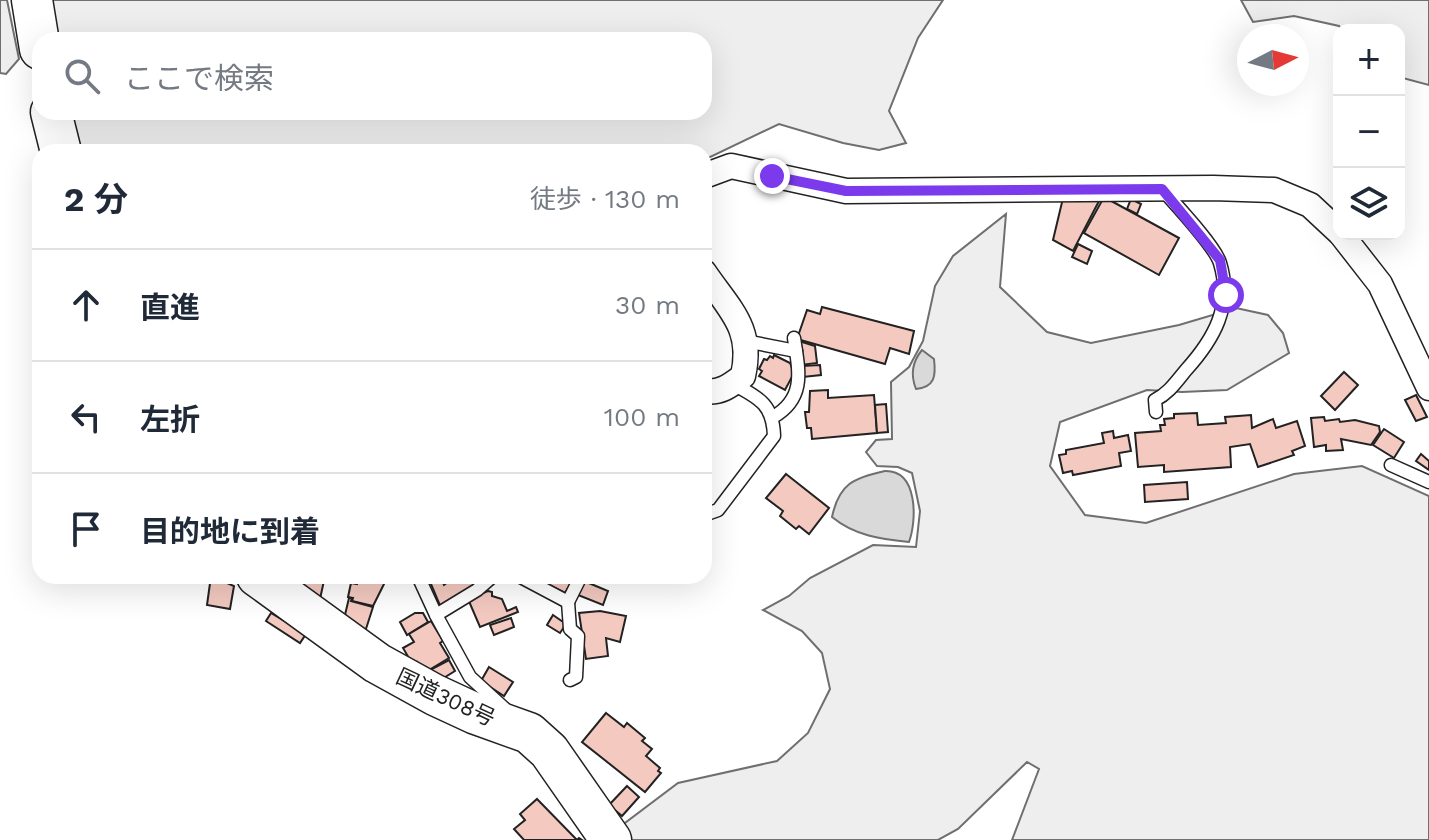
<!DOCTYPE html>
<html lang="ja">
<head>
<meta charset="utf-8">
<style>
	:root { --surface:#fff; --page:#f2f2f3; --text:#1f2937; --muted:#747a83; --line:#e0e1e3 }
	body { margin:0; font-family:"Work Sans","Noto Sans JP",sans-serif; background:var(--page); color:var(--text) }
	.controls { position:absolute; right:24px; top:24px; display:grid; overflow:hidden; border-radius:16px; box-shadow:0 8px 32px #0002 }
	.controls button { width:72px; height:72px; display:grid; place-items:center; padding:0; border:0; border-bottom:2px solid var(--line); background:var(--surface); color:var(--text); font:40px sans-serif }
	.compass { position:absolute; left:1237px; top:24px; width:72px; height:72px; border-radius:50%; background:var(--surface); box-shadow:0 8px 32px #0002; rotate:84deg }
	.stop { position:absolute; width:24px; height:24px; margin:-18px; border:6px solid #7c3aed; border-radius:50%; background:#fff }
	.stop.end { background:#7c3aed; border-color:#fff; box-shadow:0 2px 8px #0008 }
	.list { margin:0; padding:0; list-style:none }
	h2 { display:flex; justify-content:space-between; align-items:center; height:104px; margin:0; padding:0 32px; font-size:34px }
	h2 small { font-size:26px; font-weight:400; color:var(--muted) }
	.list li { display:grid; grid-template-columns:52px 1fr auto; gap:24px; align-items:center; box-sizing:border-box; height:112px; padding:0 32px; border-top:2px solid var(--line) }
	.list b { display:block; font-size:30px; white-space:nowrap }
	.list em { font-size:26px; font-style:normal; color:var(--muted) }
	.icon { flex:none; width:44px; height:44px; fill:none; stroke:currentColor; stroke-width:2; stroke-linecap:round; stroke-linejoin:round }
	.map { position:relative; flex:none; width:1429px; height:840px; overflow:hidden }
	.search { position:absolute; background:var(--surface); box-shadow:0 8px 32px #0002; left:32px; top:32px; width:680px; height:88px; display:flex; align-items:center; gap:20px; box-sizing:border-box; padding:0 28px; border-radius:24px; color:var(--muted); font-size:30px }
	.panel { position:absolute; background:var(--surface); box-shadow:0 8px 32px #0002; left:32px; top:144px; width:680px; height:440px; border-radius:24px }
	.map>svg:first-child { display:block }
	.green { fill:#eee; stroke:#6f6f6f; stroke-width:2 }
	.water { fill:#d9d9d9; stroke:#6f6f6f; stroke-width:2 }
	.building { fill:#f3c9c0; stroke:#222; stroke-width:2 }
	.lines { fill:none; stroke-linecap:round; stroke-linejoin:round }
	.service-casing { stroke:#222; stroke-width:15 }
	.minor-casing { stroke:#222; stroke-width:27 }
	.trunk-casing { stroke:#222; stroke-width:43 }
	.service { stroke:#fff; stroke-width:12 }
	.minor { stroke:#fff; stroke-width:24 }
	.trunk { stroke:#fff; stroke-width:40 }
	.route { stroke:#7c3aed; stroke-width:10 }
	.labels { text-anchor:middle; stroke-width:6; stroke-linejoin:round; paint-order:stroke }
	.street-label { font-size:22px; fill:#222; stroke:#fff }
</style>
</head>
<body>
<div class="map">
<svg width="1429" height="840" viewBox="0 0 1429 840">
	<rect width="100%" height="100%" fill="#fff"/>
	<g class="green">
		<polygon points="0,0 7,0 19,59 6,74 0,73"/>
		<polygon points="51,0 943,0 918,38 889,111 906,143 879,150 843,143 779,124 704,160 704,152 78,152 70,112 704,112 704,40 57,40"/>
		<polygon points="1241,0 1429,0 1429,85 1399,77 1399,30 1342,30 1339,26 1294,16 1253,22"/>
		<polygon points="1006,214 1000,287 1047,332 1091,343 1179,325 1236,308 1268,315 1283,333 1289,353 1227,390 1182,392 1147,390 1060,422 1050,466 1085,515 1146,523 1294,474 1362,466 1429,496 1429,840 1012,840 1039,769 1027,762 958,829 938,840 632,840 621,826 678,783 777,761 808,733 830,689 822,653 802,631 763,610 789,596 810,578 873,545 916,547 920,511 912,473 898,467 877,466 866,452 876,440 892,439 891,382 909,367 923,341 935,286 953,256"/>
	</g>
	<g class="water">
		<path d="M922,350L934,359C936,376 935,387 916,389C910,374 912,362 922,350Z"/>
		<path d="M885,471C918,470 917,520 909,542C881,539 855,536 832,517C839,484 853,478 885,471Z"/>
	</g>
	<g class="building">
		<polygon points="1104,197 1179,238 1159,275 1084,233"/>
		<polygon points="1063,198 1099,201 1073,251 1053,240"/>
		<polygon points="1131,199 1141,204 1137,214 1127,209"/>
		<polygon points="1078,244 1092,251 1087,264 1072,257"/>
		<polygon points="822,307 914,331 909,354 890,348 885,364 797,339 807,310 820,314"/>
		<polygon points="799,341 815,346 817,363 801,365"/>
		<polygon points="774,355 790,363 794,373 785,390 759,376 762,371 759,369 764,359 767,360 770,356 773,358"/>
		<polygon points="820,365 821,375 803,377 802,366"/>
		<polygon points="1344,372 1358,385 1335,410 1321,396"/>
		<polygon points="828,390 828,398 874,395 877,433 812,439 811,428 807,428 805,412 809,412 810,391"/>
		<polygon points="1416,395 1427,417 1416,421 1405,400"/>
		<polygon points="886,404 888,432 877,433 875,405"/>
		<polygon points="1197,413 1198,425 1226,423 1225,417 1251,415 1252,428 1273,419 1276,428 1297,421 1305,446 1292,451 1294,455 1258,467 1250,444 1230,447 1231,467 1164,472 1164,465 1138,467 1135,433 1161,431 1160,425 1165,425 1164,419 1174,418 1174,414"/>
		<polygon points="1324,417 1325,421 1339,419 1340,422 1355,420 1379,426 1380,432 1371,445 1341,439 1343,450 1326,451 1326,445 1314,447 1311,418"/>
		<polygon points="1384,429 1404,442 1394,458 1373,445"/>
		<polygon points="1113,431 1114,438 1128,435 1131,451 1119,453 1121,466 1073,475 1072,471 1063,473 1059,455 1066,454 1066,450 1104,443 1102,433"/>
		<polygon points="1421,454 1429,461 1429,470 1416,461"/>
		<polygon points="786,474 829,508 809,534 799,526 796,529 780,516 783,511 766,498"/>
		<polygon points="1187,482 1188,499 1145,502 1144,485"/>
		<polygon points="211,576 234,586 230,609 207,605"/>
		<polygon points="296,576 325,576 320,599 295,581"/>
		<polygon points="359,576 388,576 373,606 352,601 353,598 348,597 351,583 357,584"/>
		<polygon points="440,576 444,585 453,578 455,580 455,576 484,576 475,586 441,608 428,577"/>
		<polygon points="531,576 575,576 565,593"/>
		<polygon points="584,581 608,591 603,605 578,595"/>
		<polygon points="488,591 492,592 492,596 502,599 507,611 516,607 518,612 480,627 468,599"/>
		<polygon points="349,598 352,598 351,601 373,607 365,632 344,619"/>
		<polygon points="600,611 626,616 620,642 606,638 608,656 586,659 579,613"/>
		<polygon points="271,613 306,634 300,643 266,621"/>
		<polygon points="415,613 423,613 428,622 407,635 400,622"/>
		<polygon points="553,615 566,624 560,633 547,625"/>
		<polygon points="511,618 514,627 494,635 490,625"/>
		<polygon points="431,621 443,641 440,643 449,658 424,673 417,662 413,665 403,648 414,642 409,634"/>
		<polygon points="449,660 455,671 437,682 430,670"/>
		<polygon points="489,667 513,682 504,696 481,681"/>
		<polygon points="606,713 624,727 627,723 645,738 642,741 652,749 646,756 660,768 658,771 661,773 645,792 582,742"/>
		<polygon points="627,786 639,797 622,816 609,805"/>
		<polygon points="537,799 577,840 579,838 582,840 524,840 514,829 525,820 520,814"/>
	</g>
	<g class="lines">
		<g class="service-casing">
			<g id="service">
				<polyline points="745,341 796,351"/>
				<path d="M1156,412L1155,400C1169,393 1176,382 1186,370C1214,339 1233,306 1220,263C1215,246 1176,205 1162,189"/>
				<path d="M773,417C806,398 799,371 794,338"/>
				<polyline points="1391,465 1429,482"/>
				<path d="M704,515L718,510L774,436C773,404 759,398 733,384"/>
				<polyline points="418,576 436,615 470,677 505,709"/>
				<polyline points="519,576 568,602 581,576"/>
				<polyline points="568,602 570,629 578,636 576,677 570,680"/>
				<polyline points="436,615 477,590 493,576"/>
			</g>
		</g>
		<g class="minor-casing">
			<g id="minor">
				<polyline points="704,176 731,166 846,191 1213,188 1274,190 1310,205 1339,232"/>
				<polyline points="1341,234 1380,284 1429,388"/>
				<path d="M704,272C729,309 754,328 743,376C731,385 720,394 704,391"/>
			</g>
		</g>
		<g class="trunk-casing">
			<g id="trunk">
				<polyline points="32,0 40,49"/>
				<polyline points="51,112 61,152"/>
				<polyline points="257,576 377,663 435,695 476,714 529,733 549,751 611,840"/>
			</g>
		</g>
		<use href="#service" class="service"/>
		<use href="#minor" class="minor"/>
		<use href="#trunk" class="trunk"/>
	</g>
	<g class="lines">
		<polyline class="route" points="772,176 846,191 1162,189 1220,260 1226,295"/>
	</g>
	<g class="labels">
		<g class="street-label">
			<text transform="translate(446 697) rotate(25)" y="8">国道308号</text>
		</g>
	</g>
</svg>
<div class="controls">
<button>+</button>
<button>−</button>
<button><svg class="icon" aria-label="layers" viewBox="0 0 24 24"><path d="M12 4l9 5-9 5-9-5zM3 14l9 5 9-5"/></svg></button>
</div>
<svg class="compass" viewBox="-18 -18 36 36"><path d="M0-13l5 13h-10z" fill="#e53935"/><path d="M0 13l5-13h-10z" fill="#747a83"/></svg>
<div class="stop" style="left:1226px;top:295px"></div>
<div class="stop end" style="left:772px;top:176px"></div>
<div class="search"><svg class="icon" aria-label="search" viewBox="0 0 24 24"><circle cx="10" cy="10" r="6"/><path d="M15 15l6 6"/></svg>ここで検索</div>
<section class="panel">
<h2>2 分<small>徒歩 · 130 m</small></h2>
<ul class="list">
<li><svg class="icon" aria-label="ahead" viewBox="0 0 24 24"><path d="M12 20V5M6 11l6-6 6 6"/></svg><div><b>直進</b></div><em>30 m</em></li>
<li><svg class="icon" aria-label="left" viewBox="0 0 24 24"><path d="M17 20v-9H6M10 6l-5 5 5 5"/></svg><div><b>左折</b></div><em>100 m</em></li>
<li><svg class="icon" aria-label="arrive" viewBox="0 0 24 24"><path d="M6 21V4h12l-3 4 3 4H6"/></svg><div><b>目的地に到着</b></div></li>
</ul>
</section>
</div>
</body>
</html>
